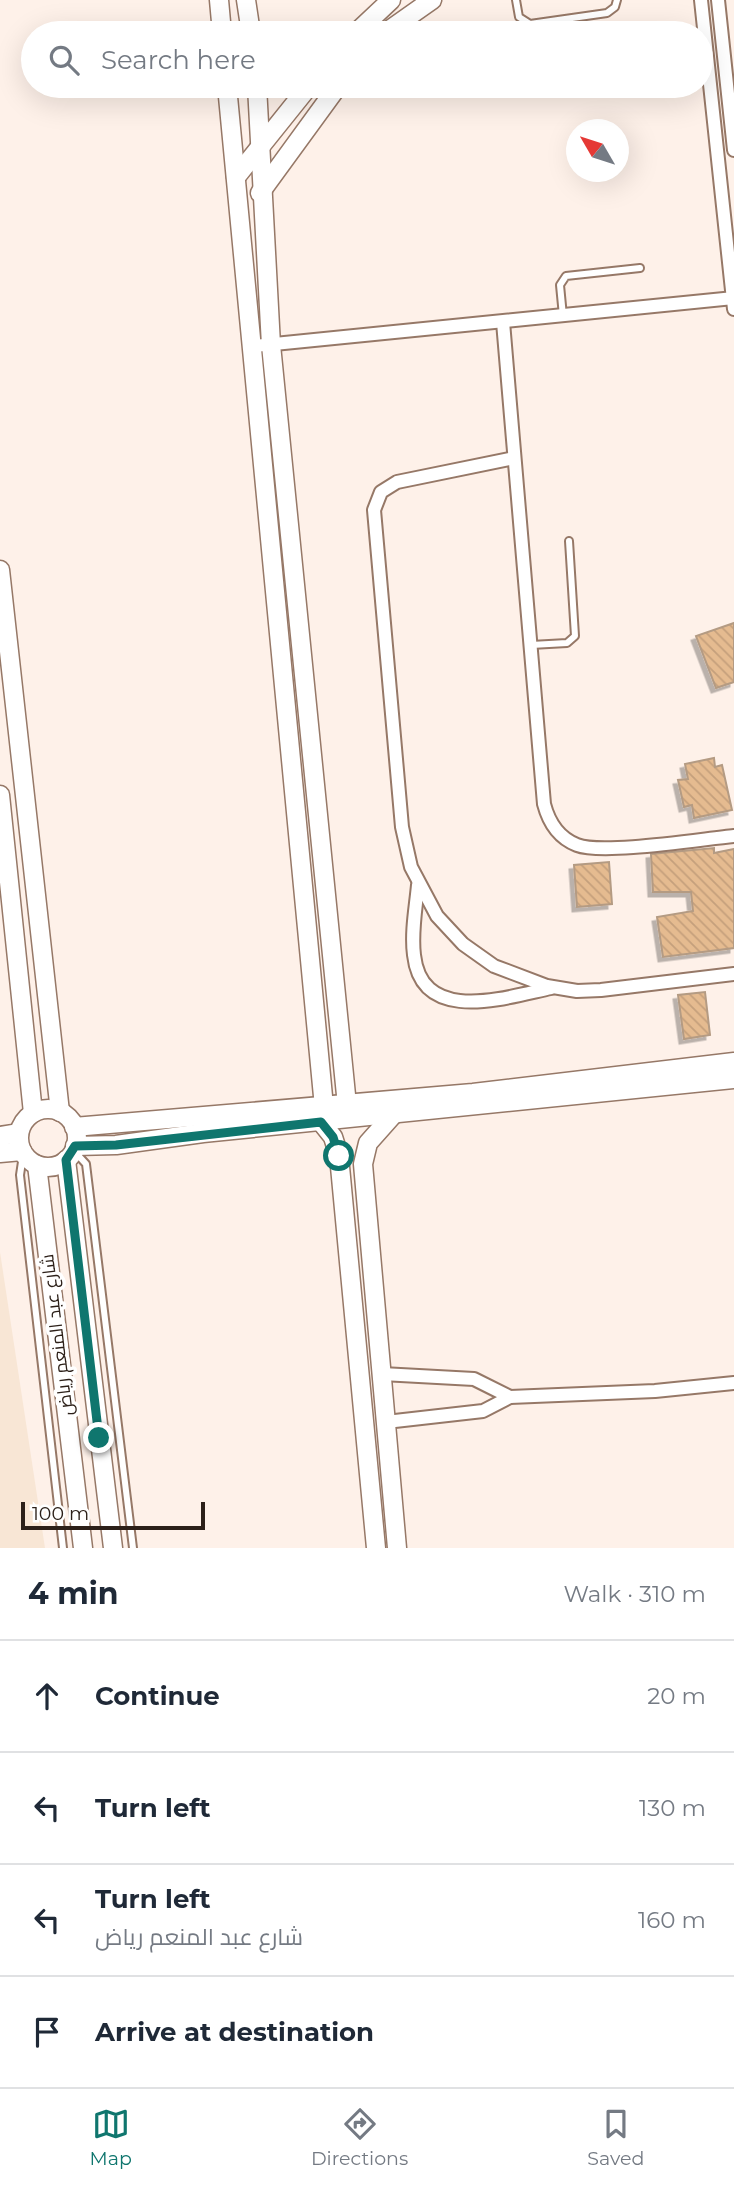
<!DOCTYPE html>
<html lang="en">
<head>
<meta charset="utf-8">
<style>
	:root { --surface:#fff; --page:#f6f6f7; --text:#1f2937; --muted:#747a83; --line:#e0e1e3; --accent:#0f766e }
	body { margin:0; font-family:Montserrat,Cairo,sans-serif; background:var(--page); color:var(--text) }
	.compass { position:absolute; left:566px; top:119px; width:63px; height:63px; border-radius:50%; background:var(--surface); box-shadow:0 7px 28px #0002; rotate:309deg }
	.scale { position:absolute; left:21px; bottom:18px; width:184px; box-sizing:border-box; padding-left:7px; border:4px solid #2c2019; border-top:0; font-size:19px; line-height:24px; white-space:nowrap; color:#2c2019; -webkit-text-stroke:5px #fff; paint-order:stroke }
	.stop { position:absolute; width:21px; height:21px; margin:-16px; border:5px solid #0f766e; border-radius:50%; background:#fff }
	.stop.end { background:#0f766e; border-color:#fff; box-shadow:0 2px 7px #0008 }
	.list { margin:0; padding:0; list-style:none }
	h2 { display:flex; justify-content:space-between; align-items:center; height:91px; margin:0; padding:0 28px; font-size:30px }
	h2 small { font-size:23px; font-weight:400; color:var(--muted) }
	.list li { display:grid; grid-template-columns:46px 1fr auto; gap:21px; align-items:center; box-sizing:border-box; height:112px; padding:0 28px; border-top:2px solid var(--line) }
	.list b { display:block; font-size:26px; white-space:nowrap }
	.list p { margin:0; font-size:23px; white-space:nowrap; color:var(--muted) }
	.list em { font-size:23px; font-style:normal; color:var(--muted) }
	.icon { flex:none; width:38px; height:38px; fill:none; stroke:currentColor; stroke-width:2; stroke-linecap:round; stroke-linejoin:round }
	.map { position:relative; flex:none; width:734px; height:1548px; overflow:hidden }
	.search { position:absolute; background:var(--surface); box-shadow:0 7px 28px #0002; left:21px; right:21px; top:21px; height:77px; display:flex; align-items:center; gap:18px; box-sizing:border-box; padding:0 24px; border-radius:38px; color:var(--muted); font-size:26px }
	.sheet { height:539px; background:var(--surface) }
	nav { display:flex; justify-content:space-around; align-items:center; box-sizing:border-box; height:98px; border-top:2px solid var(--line); background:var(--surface); font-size:19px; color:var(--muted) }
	nav a { display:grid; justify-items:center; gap:4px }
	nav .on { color:var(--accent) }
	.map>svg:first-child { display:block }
	.commercial { fill:#f8e6d5 }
	.building { fill:url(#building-back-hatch); stroke:#b49b83; stroke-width:2; filter:url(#shadow) }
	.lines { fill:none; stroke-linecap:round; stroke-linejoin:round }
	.lane-casing { stroke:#967867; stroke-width:10 }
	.street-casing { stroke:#967867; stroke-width:16 }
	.secondary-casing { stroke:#967867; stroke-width:21 }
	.lane { stroke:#fff; stroke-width:6 }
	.street { stroke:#fff; stroke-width:12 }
	.secondary { stroke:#fff; stroke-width:18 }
	.route { stroke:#0f766e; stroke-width:9 }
	.labels { text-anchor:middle; stroke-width:7; stroke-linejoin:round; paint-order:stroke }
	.street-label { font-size:18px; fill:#2c2019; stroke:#fff }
</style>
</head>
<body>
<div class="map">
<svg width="734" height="1548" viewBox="0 0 734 1548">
	<defs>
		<pattern id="building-back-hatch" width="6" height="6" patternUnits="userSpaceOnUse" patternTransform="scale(1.75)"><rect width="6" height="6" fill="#e5bb90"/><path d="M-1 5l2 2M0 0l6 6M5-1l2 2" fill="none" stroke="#c5a07c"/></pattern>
		<filter id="shadow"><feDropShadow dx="-4.5" dy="4.5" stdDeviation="0" flood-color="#0004"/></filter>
	</defs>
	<rect width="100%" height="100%" fill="#fef1e9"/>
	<polygon class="commercial" points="0,1252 45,1548 0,1548"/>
	<g class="building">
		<polygon points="734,623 734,682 716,688 696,636"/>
		<polygon points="714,758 715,767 722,765 732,810 694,818 692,805 684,807 678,780 688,779 685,764"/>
		<polygon points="714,848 714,853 734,849 734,948 663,957 657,917 693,911 691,892 653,892 651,854"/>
		<polygon points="609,862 612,904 577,907 574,865"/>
		<polygon points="705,992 710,1035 684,1039 678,995"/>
	</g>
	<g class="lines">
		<g class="lane-casing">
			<g id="lane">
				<polyline points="516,0 519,17 530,24 607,13 615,7 617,0"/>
				<polyline points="563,316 560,285 566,276 640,268"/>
				<polyline points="531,645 567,643 575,636 569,541"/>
				<polyline points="75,1152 86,1164 133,1548"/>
				<polyline points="23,1155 20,1175 63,1548"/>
			</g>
		</g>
		<g class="street-casing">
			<g id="street">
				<polyline points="701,0 734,309"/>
				<polyline points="718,0 734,150"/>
				<path d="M503,322L544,804C549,823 559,838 577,845C603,855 702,839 734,836"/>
				<polyline points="254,346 734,298"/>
				<polyline points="514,458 397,482 381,492 374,510 402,827 411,867 437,916 463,944 494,966 547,986 577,991 601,990 734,974"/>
				<path d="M418,885C416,907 411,932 414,955C422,1026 507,997 551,988"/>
				<polyline points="382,1374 474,1379 510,1397"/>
				<polyline points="386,1422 483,1411 510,1397 655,1391 734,1383"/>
			</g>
		</g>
		<g class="secondary-casing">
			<g id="secondary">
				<polyline points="219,0 222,33"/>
				<polyline points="246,0 251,33"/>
				<polyline points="356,33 391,0"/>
				<polyline points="385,33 432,0"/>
				<polyline points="227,86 324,1107"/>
				<polyline points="257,86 271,345 347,1105"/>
				<polyline points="236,177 309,86"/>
				<polyline points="260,193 338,86"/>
				<polyline points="0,570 60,1112"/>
				<polyline points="0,795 33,1113"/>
				<circle cx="48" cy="1138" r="29"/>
				<polyline points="392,1116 368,1143 363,1164 397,1548"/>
				<polyline points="321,1122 333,1137 339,1156 376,1548"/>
				<polyline points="74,1127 473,1093 734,1062"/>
				<polyline points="0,1136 19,1133"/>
				<polyline points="75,1146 116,1145 203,1133 734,1079"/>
				<polyline points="0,1153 22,1151"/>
				<polyline points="66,1160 113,1548"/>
				<polyline points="37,1165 83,1548"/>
			</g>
		</g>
		<use href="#lane" class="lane"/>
		<use href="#street" class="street"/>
		<use href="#secondary" class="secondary"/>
	</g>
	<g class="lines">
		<polyline class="route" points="99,1438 66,1160 75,1146 116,1145 321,1122 333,1137 339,1156"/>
	</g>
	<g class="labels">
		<g class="street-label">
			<text transform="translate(57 1335) rotate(-97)" y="6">شارع عبد المنعم رياض</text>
		</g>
	</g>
</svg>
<svg class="compass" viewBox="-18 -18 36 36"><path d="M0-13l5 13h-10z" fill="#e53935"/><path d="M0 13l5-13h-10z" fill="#747a83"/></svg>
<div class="scale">100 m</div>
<div class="stop" style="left:339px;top:1156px"></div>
<div class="stop end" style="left:99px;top:1438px"></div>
<div class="search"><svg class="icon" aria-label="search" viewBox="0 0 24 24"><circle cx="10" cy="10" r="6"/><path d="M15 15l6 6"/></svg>Search here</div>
</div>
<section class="sheet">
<h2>4 min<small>Walk · 310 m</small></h2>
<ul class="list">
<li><svg class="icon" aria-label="ahead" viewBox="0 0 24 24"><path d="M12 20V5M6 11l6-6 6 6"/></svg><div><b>Continue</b></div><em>20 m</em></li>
<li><svg class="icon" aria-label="left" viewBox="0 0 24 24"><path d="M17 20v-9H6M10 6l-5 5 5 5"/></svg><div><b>Turn left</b></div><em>130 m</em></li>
<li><svg class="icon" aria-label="left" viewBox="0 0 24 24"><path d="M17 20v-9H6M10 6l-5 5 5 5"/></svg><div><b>Turn left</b><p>شارع عبد المنعم رياض</p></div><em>160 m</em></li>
<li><svg class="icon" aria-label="arrive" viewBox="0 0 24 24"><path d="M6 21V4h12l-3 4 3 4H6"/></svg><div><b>Arrive at destination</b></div></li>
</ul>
</section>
<nav>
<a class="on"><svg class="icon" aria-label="map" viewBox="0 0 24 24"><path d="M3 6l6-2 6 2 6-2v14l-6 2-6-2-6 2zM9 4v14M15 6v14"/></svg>Map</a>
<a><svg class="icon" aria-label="directions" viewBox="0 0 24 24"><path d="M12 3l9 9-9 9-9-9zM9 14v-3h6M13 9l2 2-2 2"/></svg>Directions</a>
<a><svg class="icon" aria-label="saved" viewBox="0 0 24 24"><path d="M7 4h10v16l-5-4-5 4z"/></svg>Saved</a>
</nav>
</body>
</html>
